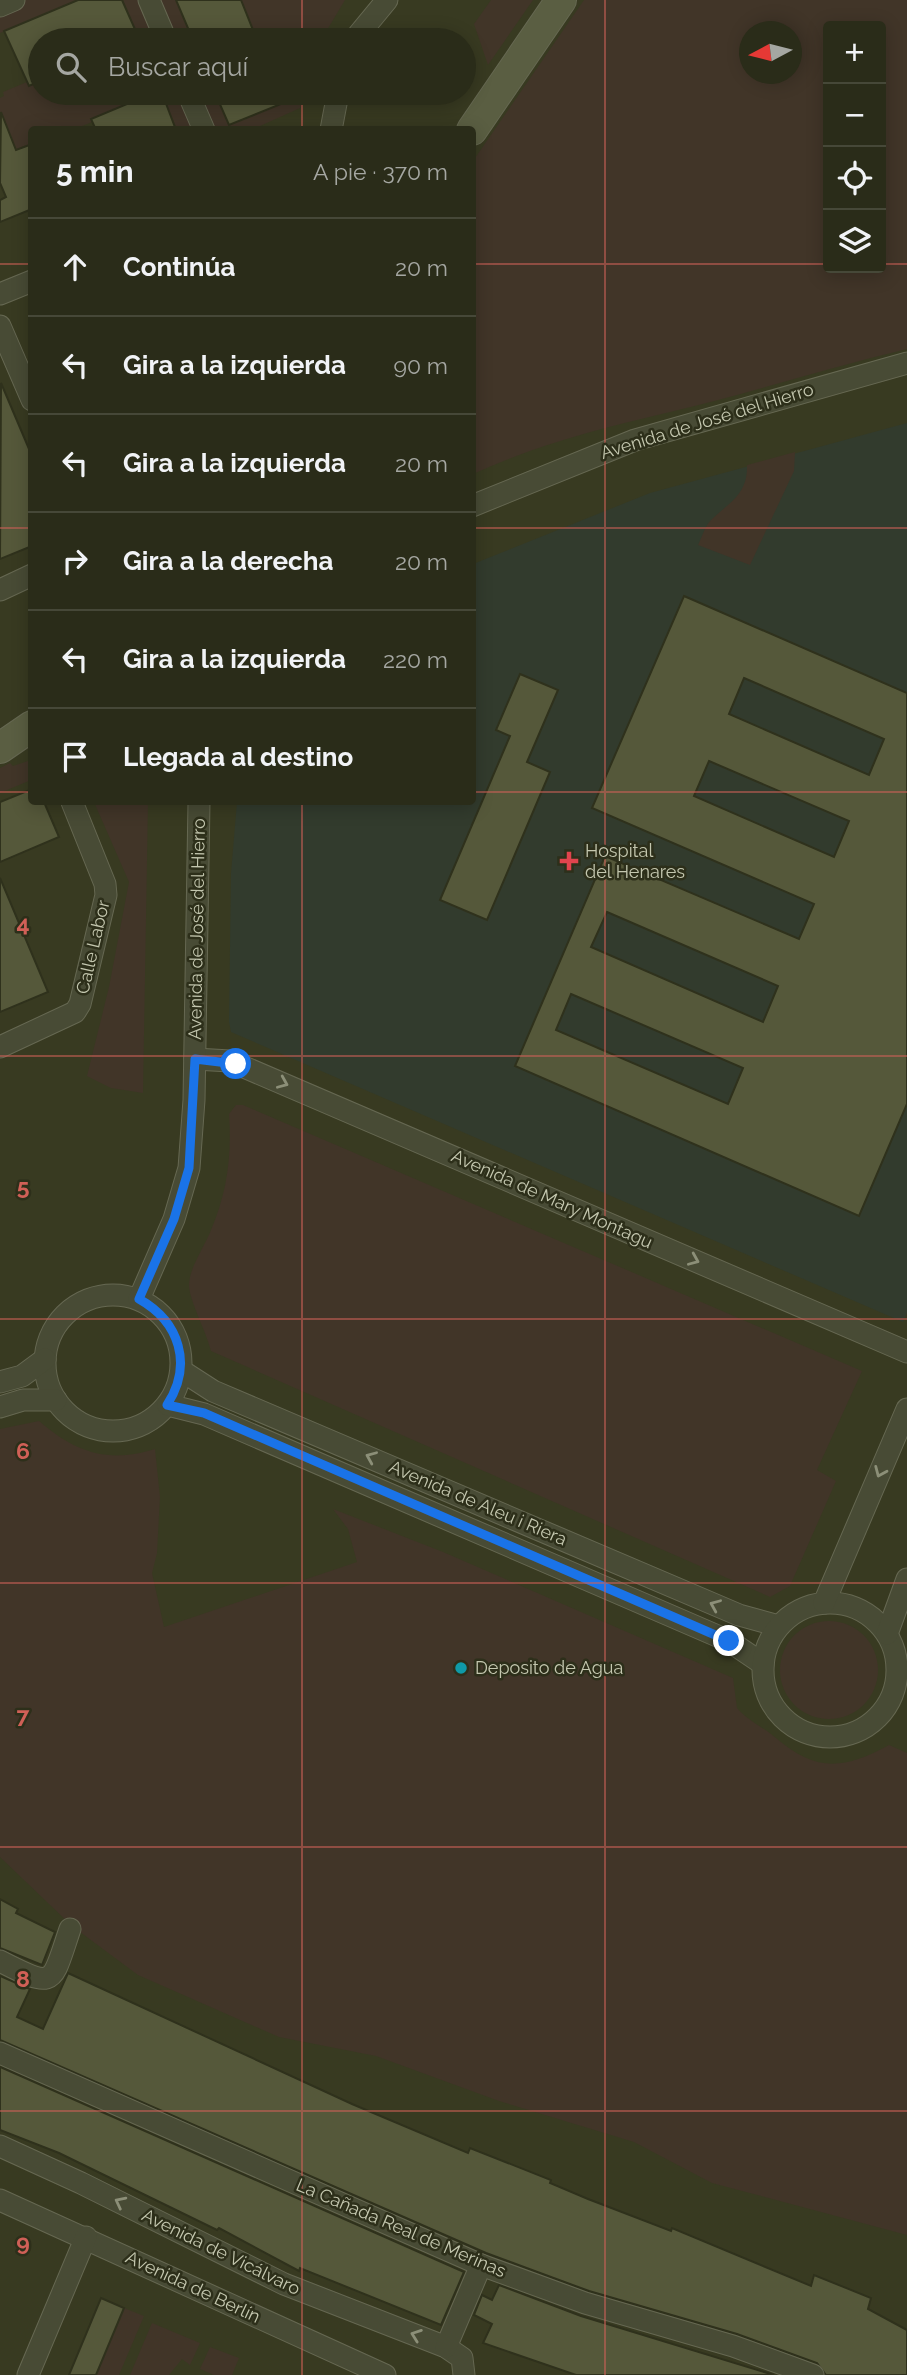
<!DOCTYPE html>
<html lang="es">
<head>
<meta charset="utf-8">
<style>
	:root { --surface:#2a2c19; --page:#323422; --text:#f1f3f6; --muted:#a5a7a2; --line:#464838 }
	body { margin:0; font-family:Raleway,sans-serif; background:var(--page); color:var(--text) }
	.controls { position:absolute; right:21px; top:21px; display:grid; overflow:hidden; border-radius:7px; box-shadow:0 4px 18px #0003 }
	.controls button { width:63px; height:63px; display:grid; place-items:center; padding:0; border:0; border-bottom:2px solid var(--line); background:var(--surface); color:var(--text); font:35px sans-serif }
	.compass { position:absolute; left:739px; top:21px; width:63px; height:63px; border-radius:50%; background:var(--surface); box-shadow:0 4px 18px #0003; rotate:263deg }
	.stop { position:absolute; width:21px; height:21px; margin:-16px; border:5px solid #1a73e8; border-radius:50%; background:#fff }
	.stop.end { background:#1a73e8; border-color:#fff; box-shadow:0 2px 7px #0008 }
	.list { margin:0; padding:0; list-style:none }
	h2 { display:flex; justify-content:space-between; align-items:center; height:91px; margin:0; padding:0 28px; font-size:30px }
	h2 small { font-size:23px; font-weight:400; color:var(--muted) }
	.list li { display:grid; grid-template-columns:46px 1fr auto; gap:21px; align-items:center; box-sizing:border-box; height:98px; padding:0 28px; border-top:2px solid var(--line) }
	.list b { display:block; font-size:26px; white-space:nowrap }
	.list em { font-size:23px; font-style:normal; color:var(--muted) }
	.icon { flex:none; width:38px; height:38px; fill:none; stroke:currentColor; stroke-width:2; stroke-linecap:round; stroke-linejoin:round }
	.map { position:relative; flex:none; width:907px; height:2375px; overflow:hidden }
	.search { position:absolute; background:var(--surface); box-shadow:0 4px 18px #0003; left:28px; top:28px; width:448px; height:77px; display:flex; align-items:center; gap:18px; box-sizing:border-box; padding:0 24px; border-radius:38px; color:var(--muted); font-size:26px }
	.panel { position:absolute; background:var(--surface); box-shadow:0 4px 18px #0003; left:28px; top:126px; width:448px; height:679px; border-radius:7px }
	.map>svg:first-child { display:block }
	.medical { fill:#323b2d }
	.green { fill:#413528; fill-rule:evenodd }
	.building { fill:#55583a; stroke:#2f311c; stroke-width:2; fill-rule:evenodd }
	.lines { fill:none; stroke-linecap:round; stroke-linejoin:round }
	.street-casing { stroke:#666852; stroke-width:23 }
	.secondary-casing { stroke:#666852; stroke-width:32 }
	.street { stroke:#484b35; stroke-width:21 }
	.secondary { stroke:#5a5e42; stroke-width:30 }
	.oneway { stroke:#8c8f78 }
	.route { stroke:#1a73e8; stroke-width:9 }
	.grid { fill:none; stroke:#d06057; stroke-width:2; stroke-opacity:0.55 }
	.health-dot { fill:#e0444e; stroke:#2d2f1a; stroke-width:2.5 }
	.culture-dot { fill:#0f9aa8; stroke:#2d2f1a; stroke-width:2.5 }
	.labels { text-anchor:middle; stroke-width:5; stroke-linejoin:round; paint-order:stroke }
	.street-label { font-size:18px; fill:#c4c7af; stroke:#2d2f1a }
	.poi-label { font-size:18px; fill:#c4c7af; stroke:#2d2f1a; text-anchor:start }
	.grid-label { font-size:23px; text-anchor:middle; font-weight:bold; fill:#d06057; stroke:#2d2f1a; stroke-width:5; stroke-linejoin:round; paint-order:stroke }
</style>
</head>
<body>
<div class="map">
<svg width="907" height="2375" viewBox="0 0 907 2375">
	<rect width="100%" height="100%" fill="#383a21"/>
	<polygon class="medical" points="907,423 907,1313 903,1322 231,1032 229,1022 231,873 237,802 472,802 473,564 650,493"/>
	<g class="green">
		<polygon points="26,0 78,0 0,33 0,11"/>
		<polygon points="123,0 144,0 156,40 133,40 138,36"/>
		<polygon points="155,0 176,0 193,40 171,40"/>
		<polygon points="241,0 345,0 321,40 258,40 255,33 251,34 241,10 244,8"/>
		<polygon points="491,0 533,0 488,65 474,24"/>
		<path d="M584,0H907V349C828,368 750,393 670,412C602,428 536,445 473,474V161ZM828,26H881V268H828ZM750,32H792V74H750Z"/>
		<polygon points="40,81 40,93 143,93 131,102 132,106 109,116 107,112 91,119 92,122 75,129 32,130 31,148 27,150 25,146 13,151 3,117 0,118 0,98 4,96 3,92 27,82 29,86"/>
		<polygon points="155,93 182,93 197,129 177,129 162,94 156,96"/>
		<polygon points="193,93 215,93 229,125 280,104 280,93 306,93 300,108 251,130 209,129"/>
		<path d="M795,452L794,471L750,565L698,545C702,537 705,526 711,520C730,502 748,494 747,465Z"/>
		<polygon points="28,761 31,780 0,793 0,768 10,763 13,766"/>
		<polygon points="94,802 148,802 143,1093 111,1088 87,1076 109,987 129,882"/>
		<path d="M236,1105H243L862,1371L817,1470L836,1481L790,1586L770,1597L211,1351C206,1331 189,1300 189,1285C189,1268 205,1246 211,1230C227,1193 232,1155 229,1114Z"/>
		<path d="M39,1421C75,1452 108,1464 155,1449L160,1497L157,1553L152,1573L164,1627L357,1562L348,1529L333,1509L443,1552L733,1678L737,1708C748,1721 763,1727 776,1738C816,1772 843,1770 889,1745L907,1753V2235L712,2183L634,2142L499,2101L376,2056L279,2037L138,1975L72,1926L0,1857V1429Z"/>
		<circle cx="829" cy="1670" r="49"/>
		<polygon points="124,2308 144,2316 119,2375 96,2375"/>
		<polygon points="152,2323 200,2343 190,2365 182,2359 169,2375 130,2375"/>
		<polygon points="210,2347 239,2358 232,2375 214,2375 200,2369"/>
	</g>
	<g class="building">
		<polygon points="78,0 122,0 138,36 128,40 40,40 40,81 29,86 4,31"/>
		<polygon points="176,0 241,0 257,40 193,40"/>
		<polygon points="136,93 162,93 176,130 96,130 91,119 139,99"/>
		<polygon points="215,93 276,93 281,104 229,125"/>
		<polygon points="1,112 16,150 32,144 32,209 0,222 0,200 6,197 0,183"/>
		<polygon points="1,383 32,456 32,546 0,559"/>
		<path d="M684,596L907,693V1104L859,1216L515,1066L605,856L799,939L814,904L592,808ZM744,678L884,739L869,775L729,714ZM709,761L849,821L834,857L694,796ZM607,912L778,986L763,1022L591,947ZM571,994L743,1068L728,1104L556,1030Z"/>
		<polygon points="520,674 558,690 527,762 550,772 487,920 440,900 510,736 496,730"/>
		<polygon points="32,789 32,802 44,802 59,837 0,862 0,802"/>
		<polygon points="0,878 48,992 0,1012"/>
		<polygon points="0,1899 18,1909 16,1913 55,1932 42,1965 0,1948"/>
		<polygon points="68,1973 352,2104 468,2153 470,2148 551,2180 550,2183 588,2199 671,2231 672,2228 811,2286 814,2275 871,2298 868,2309 907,2330 907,2375 826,2375 817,2363 737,2334 589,2291 486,2253 0,2040 0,1976 30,1989 17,2017 43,2029"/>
		<polygon points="0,2067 464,2272 441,2325 300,2268 299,2271 219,2228 217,2230 59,2153 0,2130"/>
		<polygon points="499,2285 581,2316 774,2375 576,2375 483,2343 492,2324 474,2315 482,2295 492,2300"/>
		<polygon points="101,2298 124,2308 96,2375 69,2375"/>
	</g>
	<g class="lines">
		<g class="street-casing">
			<g id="street">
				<polyline points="149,0 166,40"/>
				<polyline points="0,6 14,0"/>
				<polyline points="354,40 387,0"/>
				<polyline points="188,93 204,130"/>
				<polyline points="331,130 338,93"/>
				<polyline points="0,294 32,281"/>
				<polyline points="0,326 32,400"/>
				<polyline points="472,506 635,440 907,363"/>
				<polyline points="0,590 32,575"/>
				<polyline points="0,1047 75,1012 80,1004 106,895 105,884 72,802"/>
				<polyline points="195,1059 230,1061 907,1352"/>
				<circle cx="113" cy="1363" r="68"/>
				<polyline points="139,1299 174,1219 189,1168 194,1100 199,802"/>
				<polyline points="182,1371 213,1391 739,1615 779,1626"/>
				<polyline points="0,1382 22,1376 45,1359"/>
				<polyline points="168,1405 204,1414 729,1641 763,1664"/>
				<polyline points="0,1407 23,1400 56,1400"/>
				<circle cx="830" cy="1670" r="67"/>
				<polyline points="824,1603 907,1409"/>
				<polyline points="887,1634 907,1579"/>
				<path d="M0,1961C56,1990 51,1985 70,1929"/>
				<polyline points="0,2053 481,2265 585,2303 733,2346 813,2375"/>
				<polyline points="0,2146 81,2183 284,2284 446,2347 462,2358 464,2375"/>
				<polyline points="0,2200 385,2375"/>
				<polyline points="446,2347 481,2265"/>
				<polyline points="28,2375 86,2237"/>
			</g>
		</g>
		<g class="secondary-casing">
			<g id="secondary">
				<polyline points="472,130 561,0"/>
				<polyline points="0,748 32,726"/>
			</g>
		</g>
		<use href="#street" class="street"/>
		<use href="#secondary" class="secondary"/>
	</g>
	<defs><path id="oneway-chevron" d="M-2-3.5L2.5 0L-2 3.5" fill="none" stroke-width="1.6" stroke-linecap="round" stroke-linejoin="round" transform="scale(1.75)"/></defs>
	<g class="oneway">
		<use href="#oneway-chevron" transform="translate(283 1083) rotate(23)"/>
		<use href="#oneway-chevron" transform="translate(694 1260) rotate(23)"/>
		<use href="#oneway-chevron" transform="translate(371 1457) rotate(-157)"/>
		<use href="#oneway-chevron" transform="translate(880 1472) rotate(113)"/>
		<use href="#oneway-chevron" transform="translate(715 1605) rotate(-157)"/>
		<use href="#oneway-chevron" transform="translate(120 2202) rotate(-153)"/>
		<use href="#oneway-chevron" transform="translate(416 2335) rotate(-160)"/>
	</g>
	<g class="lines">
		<path class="route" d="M236,1064L195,1059L189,1168L174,1219L139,1299C180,1322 193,1365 167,1405L204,1413L729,1641"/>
	</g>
	<path class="grid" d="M302,0V40M605,0V2375M302,93V130M0,264H32M472,264H828M881,264H907M0,528H32M472,528H907M0,792H32M472,792H907M302,802V2375M0,1056H907M0,1319H907M0,1583H907M0,1847H907M0,2111H907"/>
	<path class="health-dot" d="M565.5 850.5h7v7h7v7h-7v7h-7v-7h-7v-7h7z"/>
	<circle class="culture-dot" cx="461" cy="1668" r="7"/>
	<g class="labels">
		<g class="street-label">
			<text transform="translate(707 421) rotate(-17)" y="6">Avenida de José del Hierro</text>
			<text transform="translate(197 929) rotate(-89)" y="6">Avenida de José del Hierro</text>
			<text transform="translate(93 947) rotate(-77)" y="6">Calle Labor</text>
			<text transform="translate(552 1199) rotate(24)" y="6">Avenida de Mary Montagu</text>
			<text transform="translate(478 1503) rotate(23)" y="6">Avenida de Aleu i Riera</text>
			<text transform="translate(401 2228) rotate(23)" y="6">La Cañada Real de Merinas</text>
			<text transform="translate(221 2252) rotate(26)" y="6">Avenida de Vicálvaro</text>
			<text transform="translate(193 2287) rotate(25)" y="6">Avenida de Berlín</text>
		</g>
		<g class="poi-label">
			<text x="585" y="857">Hospital<tspan x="585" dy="21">del Henares</tspan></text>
			<text x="475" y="1674">Deposito de Agua</text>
		</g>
	</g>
	<g class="grid-label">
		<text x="23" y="932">4</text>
		<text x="23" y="1195">5</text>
		<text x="23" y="1459">6</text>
		<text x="23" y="1723">7</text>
		<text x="23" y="1987">8</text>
		<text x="23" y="2251">9</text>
	</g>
</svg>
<div class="controls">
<button>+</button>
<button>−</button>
<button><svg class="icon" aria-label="locate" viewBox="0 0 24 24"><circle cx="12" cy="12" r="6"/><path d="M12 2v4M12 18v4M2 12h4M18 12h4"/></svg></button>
<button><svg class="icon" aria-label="layers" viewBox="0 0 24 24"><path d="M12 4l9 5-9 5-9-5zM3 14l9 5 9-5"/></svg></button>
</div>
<svg class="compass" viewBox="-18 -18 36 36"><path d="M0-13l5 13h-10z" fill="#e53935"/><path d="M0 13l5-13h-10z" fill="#a5a7a2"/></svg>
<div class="stop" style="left:236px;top:1064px"></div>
<div class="stop end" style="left:729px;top:1641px"></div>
<div class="search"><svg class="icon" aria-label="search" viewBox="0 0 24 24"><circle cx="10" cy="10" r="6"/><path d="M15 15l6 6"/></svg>Buscar aquí</div>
<section class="panel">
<h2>5 min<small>A pie · 370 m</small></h2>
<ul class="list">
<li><svg class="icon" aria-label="ahead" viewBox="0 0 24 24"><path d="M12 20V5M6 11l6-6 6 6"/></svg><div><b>Continúa</b></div><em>20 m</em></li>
<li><svg class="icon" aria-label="left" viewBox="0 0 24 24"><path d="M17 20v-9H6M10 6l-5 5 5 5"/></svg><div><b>Gira a la izquierda</b></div><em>90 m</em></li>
<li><svg class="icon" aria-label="left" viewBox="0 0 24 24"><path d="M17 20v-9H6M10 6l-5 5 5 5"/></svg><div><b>Gira a la izquierda</b></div><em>20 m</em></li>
<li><svg class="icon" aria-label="right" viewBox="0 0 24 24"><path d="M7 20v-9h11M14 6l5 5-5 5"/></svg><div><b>Gira a la derecha</b></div><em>20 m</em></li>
<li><svg class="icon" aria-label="left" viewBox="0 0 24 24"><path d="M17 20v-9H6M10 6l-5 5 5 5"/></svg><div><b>Gira a la izquierda</b></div><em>220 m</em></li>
<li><svg class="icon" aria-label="arrive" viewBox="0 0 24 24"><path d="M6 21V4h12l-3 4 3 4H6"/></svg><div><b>Llegada al destino</b></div></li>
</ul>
</section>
</div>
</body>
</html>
